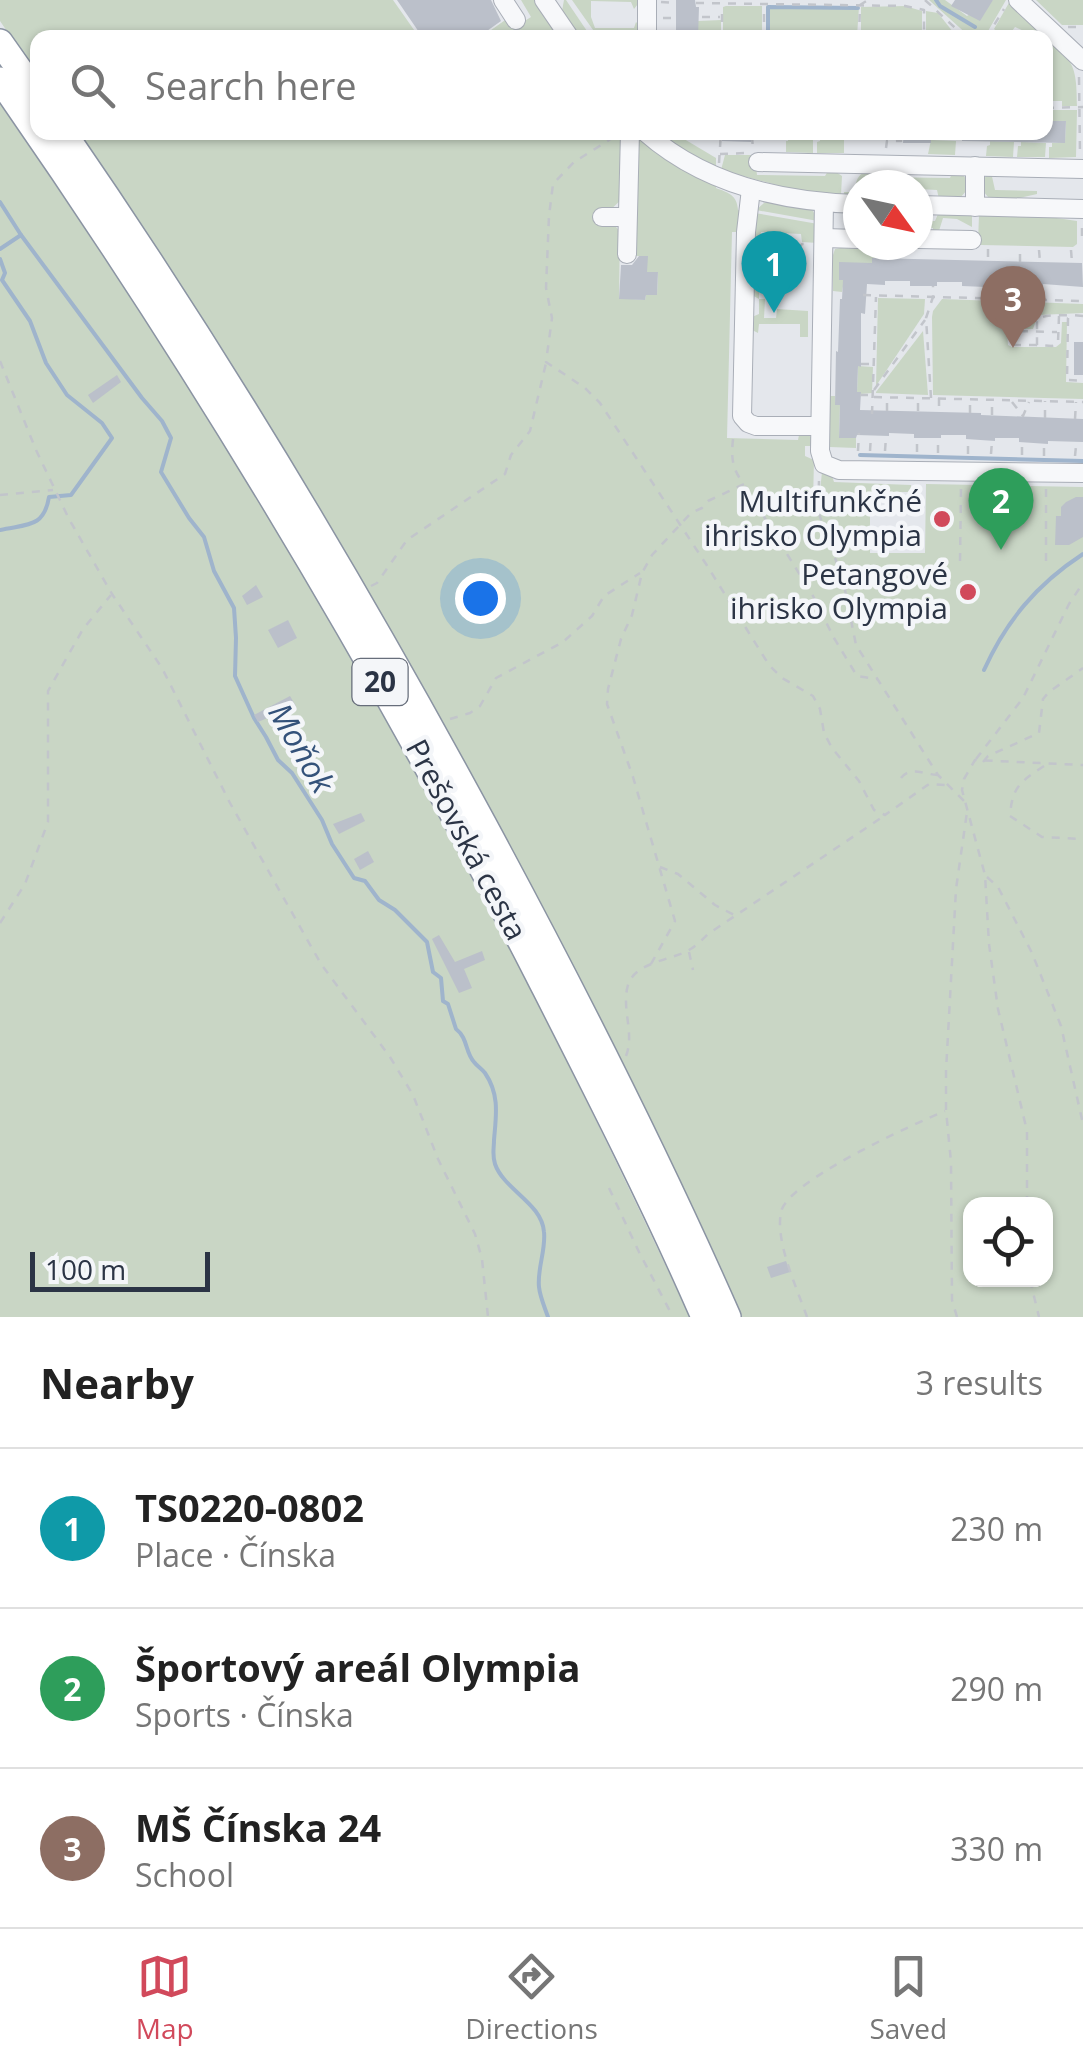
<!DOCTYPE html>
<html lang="en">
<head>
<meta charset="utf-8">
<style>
	:root { --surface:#fff; --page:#f6f6f6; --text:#222; --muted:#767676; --line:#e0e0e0; --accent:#d1495b }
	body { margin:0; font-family:"Open Sans",sans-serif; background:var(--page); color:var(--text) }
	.controls { position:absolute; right:30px; bottom:30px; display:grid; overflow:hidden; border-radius:20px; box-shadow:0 2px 8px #0004 }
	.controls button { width:90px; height:90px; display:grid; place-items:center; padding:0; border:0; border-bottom:2px solid var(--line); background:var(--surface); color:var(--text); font:50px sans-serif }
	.compass { position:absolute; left:843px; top:170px; width:90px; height:90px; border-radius:50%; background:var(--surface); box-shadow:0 2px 8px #0004; rotate:123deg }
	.scale { position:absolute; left:30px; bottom:25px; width:180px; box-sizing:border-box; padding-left:10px; border:5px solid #2b3445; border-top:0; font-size:28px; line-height:35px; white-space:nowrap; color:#2b3445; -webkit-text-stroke:8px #f4f6f9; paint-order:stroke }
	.you { position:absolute; left:480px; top:598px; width:35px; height:35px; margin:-25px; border:8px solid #fff; border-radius:50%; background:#1a73e8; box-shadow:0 0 0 15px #1a73e833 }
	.badge { display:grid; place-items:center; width:65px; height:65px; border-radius:50%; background:var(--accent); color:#fff; font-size:32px; font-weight:700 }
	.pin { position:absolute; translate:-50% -82px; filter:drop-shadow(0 2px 5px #0008) }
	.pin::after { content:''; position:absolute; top:52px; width:35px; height:30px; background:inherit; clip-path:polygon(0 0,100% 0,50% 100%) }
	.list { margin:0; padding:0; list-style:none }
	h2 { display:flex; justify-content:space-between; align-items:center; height:130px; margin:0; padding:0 40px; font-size:42px }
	h2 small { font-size:32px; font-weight:400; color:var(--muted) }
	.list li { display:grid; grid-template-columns:65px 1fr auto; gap:30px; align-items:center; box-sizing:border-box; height:160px; padding:0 40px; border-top:2px solid var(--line) }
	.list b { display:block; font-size:38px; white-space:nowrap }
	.list p { margin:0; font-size:32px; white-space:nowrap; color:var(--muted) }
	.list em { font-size:32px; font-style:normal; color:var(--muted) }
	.icon { flex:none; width:55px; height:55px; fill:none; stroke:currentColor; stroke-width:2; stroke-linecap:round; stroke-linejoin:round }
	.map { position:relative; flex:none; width:1083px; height:1317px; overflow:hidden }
	.search { position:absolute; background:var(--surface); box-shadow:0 2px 8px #0004; left:30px; right:30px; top:30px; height:110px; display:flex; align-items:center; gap:25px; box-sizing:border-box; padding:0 35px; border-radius:20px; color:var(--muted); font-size:38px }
	.sheet { height:610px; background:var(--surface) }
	nav { display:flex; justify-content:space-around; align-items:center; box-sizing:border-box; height:140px; border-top:2px solid var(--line); background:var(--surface); font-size:28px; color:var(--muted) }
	nav a { display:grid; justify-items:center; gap:5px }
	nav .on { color:var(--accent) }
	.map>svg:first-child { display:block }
	.green { fill:#c9d6c5; fill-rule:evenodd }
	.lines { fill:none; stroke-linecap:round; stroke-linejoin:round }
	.stream { stroke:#9fb4cc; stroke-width:4 }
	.building { fill:#bbc0ca }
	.minor-casing { stroke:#a9aeb7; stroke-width:20 }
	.highway-casing { stroke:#8b94a3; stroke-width:28 }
	.path { stroke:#c2c5cb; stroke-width:2.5; stroke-dasharray:8 8; stroke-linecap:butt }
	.minor { stroke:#f7f8fa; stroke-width:18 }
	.highway { stroke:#fff; stroke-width:25 }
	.poi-dot { fill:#d1495b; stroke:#f4f6f9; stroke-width:4 }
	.labels { text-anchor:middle; stroke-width:9; stroke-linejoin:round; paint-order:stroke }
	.shield { fill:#f4f6f9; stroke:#676e7b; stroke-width:2.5 }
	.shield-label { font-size:28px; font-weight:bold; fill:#2b3445 }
	.poi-label { font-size:30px; fill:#2b3445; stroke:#f4f6f9; text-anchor:end }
	.street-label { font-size:30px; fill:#2b3445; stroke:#f4f6f9 }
	.water-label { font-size:32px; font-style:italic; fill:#34527a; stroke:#f4f6f9 }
</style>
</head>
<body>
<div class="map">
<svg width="1083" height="1317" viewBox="0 0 1083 1317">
	<rect width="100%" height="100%" fill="#e4e7ec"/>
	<g class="green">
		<polygon points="0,0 393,0 419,37 38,38 37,75 0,21"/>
		<polygon points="521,0 536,0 561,38 480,38 508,18 515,27 531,17"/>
		<polygon points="564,0 566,0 591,37 578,37 562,11"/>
		<polygon points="572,0 641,0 634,9 631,2 591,1 591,17 595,28 634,28 636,22 642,28 634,31 633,37 598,37"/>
		<polygon points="929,0 945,0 967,16 993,0 1006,0 984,38 970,37"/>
		<polygon points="1036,0 1083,0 1083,25 1062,25"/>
		<polygon points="1010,1 1037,29 1033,35 1015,27 1009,35 1011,38 997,37 999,33 994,29"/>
		<polygon points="726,6 762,6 762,37 723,37 723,7"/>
		<polygon points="767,6 859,7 857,36 779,35 767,37"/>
		<polygon points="905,6 922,11 922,37 861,37 861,7"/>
		<polygon points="926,11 938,13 957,37 926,37"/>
		<polygon points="721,20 721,37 698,38 698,21"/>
		<path d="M1042,30C1072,62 1077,61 1077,106H1062V101H1050V106L1046,103V60L1053,50L1046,45V38H1038Z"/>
		<path d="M0,103C148,319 289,540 415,770C514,949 603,1132 690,1317H0Z"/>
		<polygon points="1050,110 1077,110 1076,157 1049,158 1049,147 1052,147 1052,143 1065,142 1066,121 1050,121"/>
		<path d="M77,133H623L624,197L606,214L620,232L619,298L645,300L646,295H657L658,273L647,272V256H630L636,139L640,138L716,184V188C729,193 737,195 738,210L741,211L740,232H732L727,438L798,440L799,435L807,434L811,437L814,446H805V456L814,460L813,502L818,510L822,472L831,473L834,482L911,485V492H870V553H925L926,484L1083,487V1317H741L689,1201L555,932L437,712L348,558ZM970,1204H1046V1280H970Z"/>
		<polygon points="656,133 674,133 716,158 716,168 696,160"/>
		<polygon points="788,137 813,137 813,153 786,152 786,141 788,141"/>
		<polygon points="820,138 844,138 844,153 817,153 817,142 820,141"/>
		<polygon points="931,140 956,141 955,155 928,154"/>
		<polygon points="990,141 1014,142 1013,157 986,156 987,146 990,145"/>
		<polygon points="1021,142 1046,143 1045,157 1017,157 1018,146 1021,146"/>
		<polygon points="725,155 751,155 751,166 756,166 757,175 825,176 830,168 842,176 841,195 806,193 721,170"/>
		<path d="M871,169L872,177L950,178L953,171L959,172L968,180V189L959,199H939L937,190L918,189V185H858V196H844V192H855C856,178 858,174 871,169Z"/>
		<polygon points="991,172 995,190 1037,191 1037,194 1010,200 989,198 982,190 982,180"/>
		<polygon points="770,201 812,209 818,221 756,210 764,203"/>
		<polygon points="755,213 818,224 818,243 802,242 801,234 761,232 760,242 753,237"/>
		<polygon points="938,214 972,214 972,227 957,219 943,218 938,234 933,235 933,228 918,227 918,221 935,221"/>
		<polygon points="979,215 1043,216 1077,221 1077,244 1073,247 981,245 978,242"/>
		<polygon points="840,248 881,249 881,258 872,258 872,263 839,263 839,279 844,280 842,292 833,291 833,255 835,249"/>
		<polygon points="759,282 759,299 765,299 764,318 776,318 777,309 808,311 808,337 800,337 800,324 759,324 758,333 752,330 752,317 759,314 759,299 752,295 751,287"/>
		<polygon points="878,298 925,299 924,314 876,386"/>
		<polygon points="942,299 1083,304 1083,313 1038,315 1033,329 1015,329 1007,332 1008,345 1012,347 1056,347 1061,343 1062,322 1067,322 1066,382 1083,383 1083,399 933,395 932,317 933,311"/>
		<polygon points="923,331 928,395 876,393 876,392"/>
		<polygon points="858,366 873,367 872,393 860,394 857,392"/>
		<polygon points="830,396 835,396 835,405 840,405 839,437 856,438 856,448 830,447"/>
	</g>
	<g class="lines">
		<g class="stream">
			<polyline points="936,0 940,6 975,27"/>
			<polyline points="768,38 768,7 858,8"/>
			<path d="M0,202L21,235L142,398L162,421L171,438L161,472L189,518L204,537L214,571L234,608L236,638L235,676L254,718L266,737L278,760L292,773L322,820L332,844L354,878L365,881L379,900L395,910L427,942L433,972L441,978L443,1001L448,1004L456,1029C468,1038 465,1052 474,1062C477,1066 482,1069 485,1073C500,1095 496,1116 494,1140C494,1149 492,1155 495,1164C504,1190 542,1203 544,1232C546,1250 537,1269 539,1287C540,1297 545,1308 548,1317"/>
			<polyline points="0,249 21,235"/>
			<path d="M0,259L5,273L2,280L30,321L46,363L67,395L102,423L112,438L71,495L49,497C44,528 27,524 0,530"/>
			<polyline points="860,455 1083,461"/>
			<path d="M984,670C1006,621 1037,584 1083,554"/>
		</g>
	</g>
	<g class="building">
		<polygon points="397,0 491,0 501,21 477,38 423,38"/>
		<polygon points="676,0 695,0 696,7 699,7 698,38 676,38"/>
		<polygon points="955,0 993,0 980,21 951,6"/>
		<polygon points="1046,121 1066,121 1065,143 962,141 962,132 1046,132"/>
		<polygon points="722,132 751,132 751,142 722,141"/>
		<polygon points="904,132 931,132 931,143 903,143"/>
		<polygon points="639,256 648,256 647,272 658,272 657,295 646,295 645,300 619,299 621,265 632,265"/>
		<polygon points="872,258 1082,263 1083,287 1043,284 1043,288 1015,288 1015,284 991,283 991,287 986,287 962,286 962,282 937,282 937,286 910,286 910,281 885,281 885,285 867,284 865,314 861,313 861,367 858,366 857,392 861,392 860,410 981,413 981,415 1083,419 1083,442 1048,441 1048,444 1019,442 1019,438 995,438 995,441 966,439 966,435 941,435 941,438 914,438 914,434 889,433 889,436 857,435 856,438 839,438 840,405 835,405 836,351 838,352 840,299 842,299 843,280 839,280 839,262 872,263"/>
		<rect x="1074" y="342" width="9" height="33"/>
		<polygon points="117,375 121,382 93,403 88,395"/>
		<polygon points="1076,497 1083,497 1083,537 1069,545 1055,545 1056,516 1061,516 1061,507 1066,502"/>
		<polygon points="256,585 263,597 247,605 242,596"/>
		<polygon points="288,620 297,638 278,648 268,630"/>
		<polygon points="290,696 296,706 258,722 254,715"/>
		<polygon points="361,813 365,821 339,834 333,824"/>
		<polygon points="368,851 374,862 360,870 354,859"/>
		<polygon points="439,935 455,962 482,951 485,960 464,969 472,988 459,993 432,939"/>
		<polygon points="786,1261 790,1272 771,1278 767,1267"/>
	</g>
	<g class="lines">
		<g class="minor-casing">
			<g id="minor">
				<polyline points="503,0 516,20"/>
				<polyline points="544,0 570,38"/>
				<polyline points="1018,0 1083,61"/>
				<polyline points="647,38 647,0"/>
				<path d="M645,132C704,184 781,202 858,204"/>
				<polyline points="758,162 1083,169"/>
				<polyline points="751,189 746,232 742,416 748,423 756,426 820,426"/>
				<polyline points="824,202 820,451 824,464 839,470 1083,473"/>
				<polyline points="918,205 1083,209"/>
				<polyline points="975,207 975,166"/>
				<polyline points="602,217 627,217"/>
				<polyline points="824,238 858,239"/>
				<polyline points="918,239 972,240"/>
				<polyline points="627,254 630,132"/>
			</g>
		</g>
		<g class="highway-casing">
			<g id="highway">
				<polyline points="0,42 38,96"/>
				<path d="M0,80C199,365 377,662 536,971C594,1085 653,1200 704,1317"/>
				<path d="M63,132C216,354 355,586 483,823C570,984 654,1149 728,1317"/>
			</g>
		</g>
		<g class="path">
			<polyline points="925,0 966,38"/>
			<polyline points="661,2 674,3"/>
			<polyline points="696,3 905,6 924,10 924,38"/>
			<polyline points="702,17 720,17"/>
			<polyline points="663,18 676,18"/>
			<polyline points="1068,27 1083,27"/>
			<polyline points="722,38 722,6"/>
			<polyline points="764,38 764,6"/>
			<polyline points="780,38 781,38"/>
			<polyline points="859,38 860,5 868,0"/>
			<polyline points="986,38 1004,9"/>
			<polyline points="1079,77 1080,154"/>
			<polyline points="1046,104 1048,108 1048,121"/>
			<polyline points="1046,108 1083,107"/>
			<polyline points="752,136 753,150"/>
			<polyline points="614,137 574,162 553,184 549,216 546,288 552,318 546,362 585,388 600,403 706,564 769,665 782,678 813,696 820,709 824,733 832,748 859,781 874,810 885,815 929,784 946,785"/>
			<polyline points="886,148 887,141 901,141 901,139"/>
			<polyline points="720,154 747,153"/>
			<polyline points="719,163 721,132"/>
			<polyline points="1082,236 1082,223"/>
			<polyline points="883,247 883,258"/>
			<polyline points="798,249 802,244 810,244"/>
			<polyline points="988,249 988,261"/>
			<polyline points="1039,250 1040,262"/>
			<polyline points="1071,250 1072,263"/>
			<polyline points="1020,262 1020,250"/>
			<polyline points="863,295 1083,301"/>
			<path d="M1059,316L1058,342L1052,346L1037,345V320C1046,313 1061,316 1072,315"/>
			<polyline points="1083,316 1072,315 1068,318 1067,380 1083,381"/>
			<polyline points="1037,345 1013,345 1009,341 1009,336 1013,331 1057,332"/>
			<polyline points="0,361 36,450 69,519 112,594 162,668 230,803 321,964 390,1057 413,1095 438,1159 475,1234 482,1259 488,1317"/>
			<polyline points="861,364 875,364"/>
			<polyline points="874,390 925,320"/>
			<polyline points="860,395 874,395"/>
			<polyline points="874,397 1083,402"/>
			<polyline points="931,398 926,318 933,297 933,286"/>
			<polyline points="939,398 939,412"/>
			<polyline points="1012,402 1023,416 1029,402"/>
			<polyline points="887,411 887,397"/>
			<polyline points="918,411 918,398"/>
			<polyline points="970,413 970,399"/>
			<polyline points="872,414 876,297"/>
			<polyline points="992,415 992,402"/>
			<polyline points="1045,418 1045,401"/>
			<polyline points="1075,419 1076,402"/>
			<polyline points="858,451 859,433"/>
			<polyline points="870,451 871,435"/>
			<polyline points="885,451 886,437"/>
			<polyline points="917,452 917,438"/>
			<polyline points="938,453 938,439"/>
			<polyline points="968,454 968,440"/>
			<polyline points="991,454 992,441"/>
			<polyline points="1022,455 1022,442"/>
			<polyline points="1044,456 1044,445"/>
			<polyline points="1075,456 1076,446"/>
			<polyline points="819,481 818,511 843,580 856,645 938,775 965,802"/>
			<polyline points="745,486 813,596 834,638 857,676 877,679"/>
			<polyline points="1046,489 1046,561"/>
			<polyline points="0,495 53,490"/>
			<polyline points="960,561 961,488"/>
			<polyline points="371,586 377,583 407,540 505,474 511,455 530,431 546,363"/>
			<polyline points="450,719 470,713 480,706 496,678 563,642 592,616 604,596 640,573"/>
			<polyline points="976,759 1023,698 1069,604 1083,583"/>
			<polyline points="983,762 988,756 1039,733 1043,699 1049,692 1083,668"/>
			<path d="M1044,766C1020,782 1012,787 1010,816L1042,837L1083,839"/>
			<path d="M901,778C910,766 923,774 937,775"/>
			<polyline points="660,867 678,874 715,905 736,916"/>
			<polyline points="987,877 998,887 1032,953 1061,1026 1083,1124"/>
			<polyline points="0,923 25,884 48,822 48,691 83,629 111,595"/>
			<polyline points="689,952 693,970"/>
			<path d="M651,964L675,921L633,777L607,704L608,689L621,639L632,615L642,573L652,555L691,513L702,508L708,501L744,484C732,469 731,458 733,439"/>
			<path d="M626,1056C635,1033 621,1009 628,985C635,962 672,960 689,950C696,946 702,940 708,934L884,816"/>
			<polyline points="609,1188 639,1252 673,1317"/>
			<polyline points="1027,1204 1027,1131 998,1009 989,944 985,875 962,790 964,779 975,760 1083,765"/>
			<polyline points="1030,1280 1039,1317"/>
			<path d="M807,1317C797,1288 775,1242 781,1212C787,1181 914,1124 945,1111"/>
			<polyline points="957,1317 952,1300 951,1162 946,1110 946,1071 956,889 967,812"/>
		</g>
		<use href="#minor" class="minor"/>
		<use href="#highway" class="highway"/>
	</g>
	<g class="poi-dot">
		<circle cx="942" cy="519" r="10"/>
		<circle cx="968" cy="592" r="10"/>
	</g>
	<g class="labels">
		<rect class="shield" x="352.5" y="659" width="55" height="46" rx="8"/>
		<g class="shield-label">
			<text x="380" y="692">20</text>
		</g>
		<g class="poi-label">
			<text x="922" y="512">Multifunkčné<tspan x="922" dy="34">ihrisko Olympia</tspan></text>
			<text x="948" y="585">Petangové<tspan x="948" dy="34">ihrisko Olympia</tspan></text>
		</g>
		<g class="street-label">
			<text transform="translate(466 840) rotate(62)" y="10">Prešovská cesta</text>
		</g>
		<g class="water-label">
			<text transform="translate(301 748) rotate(60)" y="11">Moňok</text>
		</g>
	</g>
</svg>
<div class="controls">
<button><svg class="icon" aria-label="locate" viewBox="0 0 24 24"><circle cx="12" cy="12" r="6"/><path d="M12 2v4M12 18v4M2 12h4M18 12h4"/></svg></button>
</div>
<svg class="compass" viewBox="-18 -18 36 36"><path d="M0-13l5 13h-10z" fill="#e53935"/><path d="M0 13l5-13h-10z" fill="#767676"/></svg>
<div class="scale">100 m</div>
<div class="you"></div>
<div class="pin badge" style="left:774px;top:313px;background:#0f9aa8">1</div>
<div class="pin badge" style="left:1001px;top:550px;background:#2e9e5b">2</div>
<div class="pin badge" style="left:1013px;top:348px;background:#8d6e63">3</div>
<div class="search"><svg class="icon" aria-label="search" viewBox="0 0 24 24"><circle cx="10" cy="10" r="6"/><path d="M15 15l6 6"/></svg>Search here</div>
</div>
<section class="sheet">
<h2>Nearby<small>3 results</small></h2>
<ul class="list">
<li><span class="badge" style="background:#0f9aa8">1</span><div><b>TS0220-0802</b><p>Place · Čínska</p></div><em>230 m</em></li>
<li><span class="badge" style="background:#2e9e5b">2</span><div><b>Športový areál Olympia</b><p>Sports · Čínska</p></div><em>290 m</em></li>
<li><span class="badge" style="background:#8d6e63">3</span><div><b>MŠ Čínska 24</b><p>School</p></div><em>330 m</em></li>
</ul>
</section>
<nav>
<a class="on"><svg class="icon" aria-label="map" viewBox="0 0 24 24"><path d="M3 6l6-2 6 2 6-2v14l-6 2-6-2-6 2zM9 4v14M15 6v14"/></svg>Map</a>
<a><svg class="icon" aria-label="directions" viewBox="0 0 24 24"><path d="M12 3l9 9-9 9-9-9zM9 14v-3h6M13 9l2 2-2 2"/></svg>Directions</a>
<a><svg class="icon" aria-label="saved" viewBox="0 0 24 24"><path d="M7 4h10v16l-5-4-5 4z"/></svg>Saved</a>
</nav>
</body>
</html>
